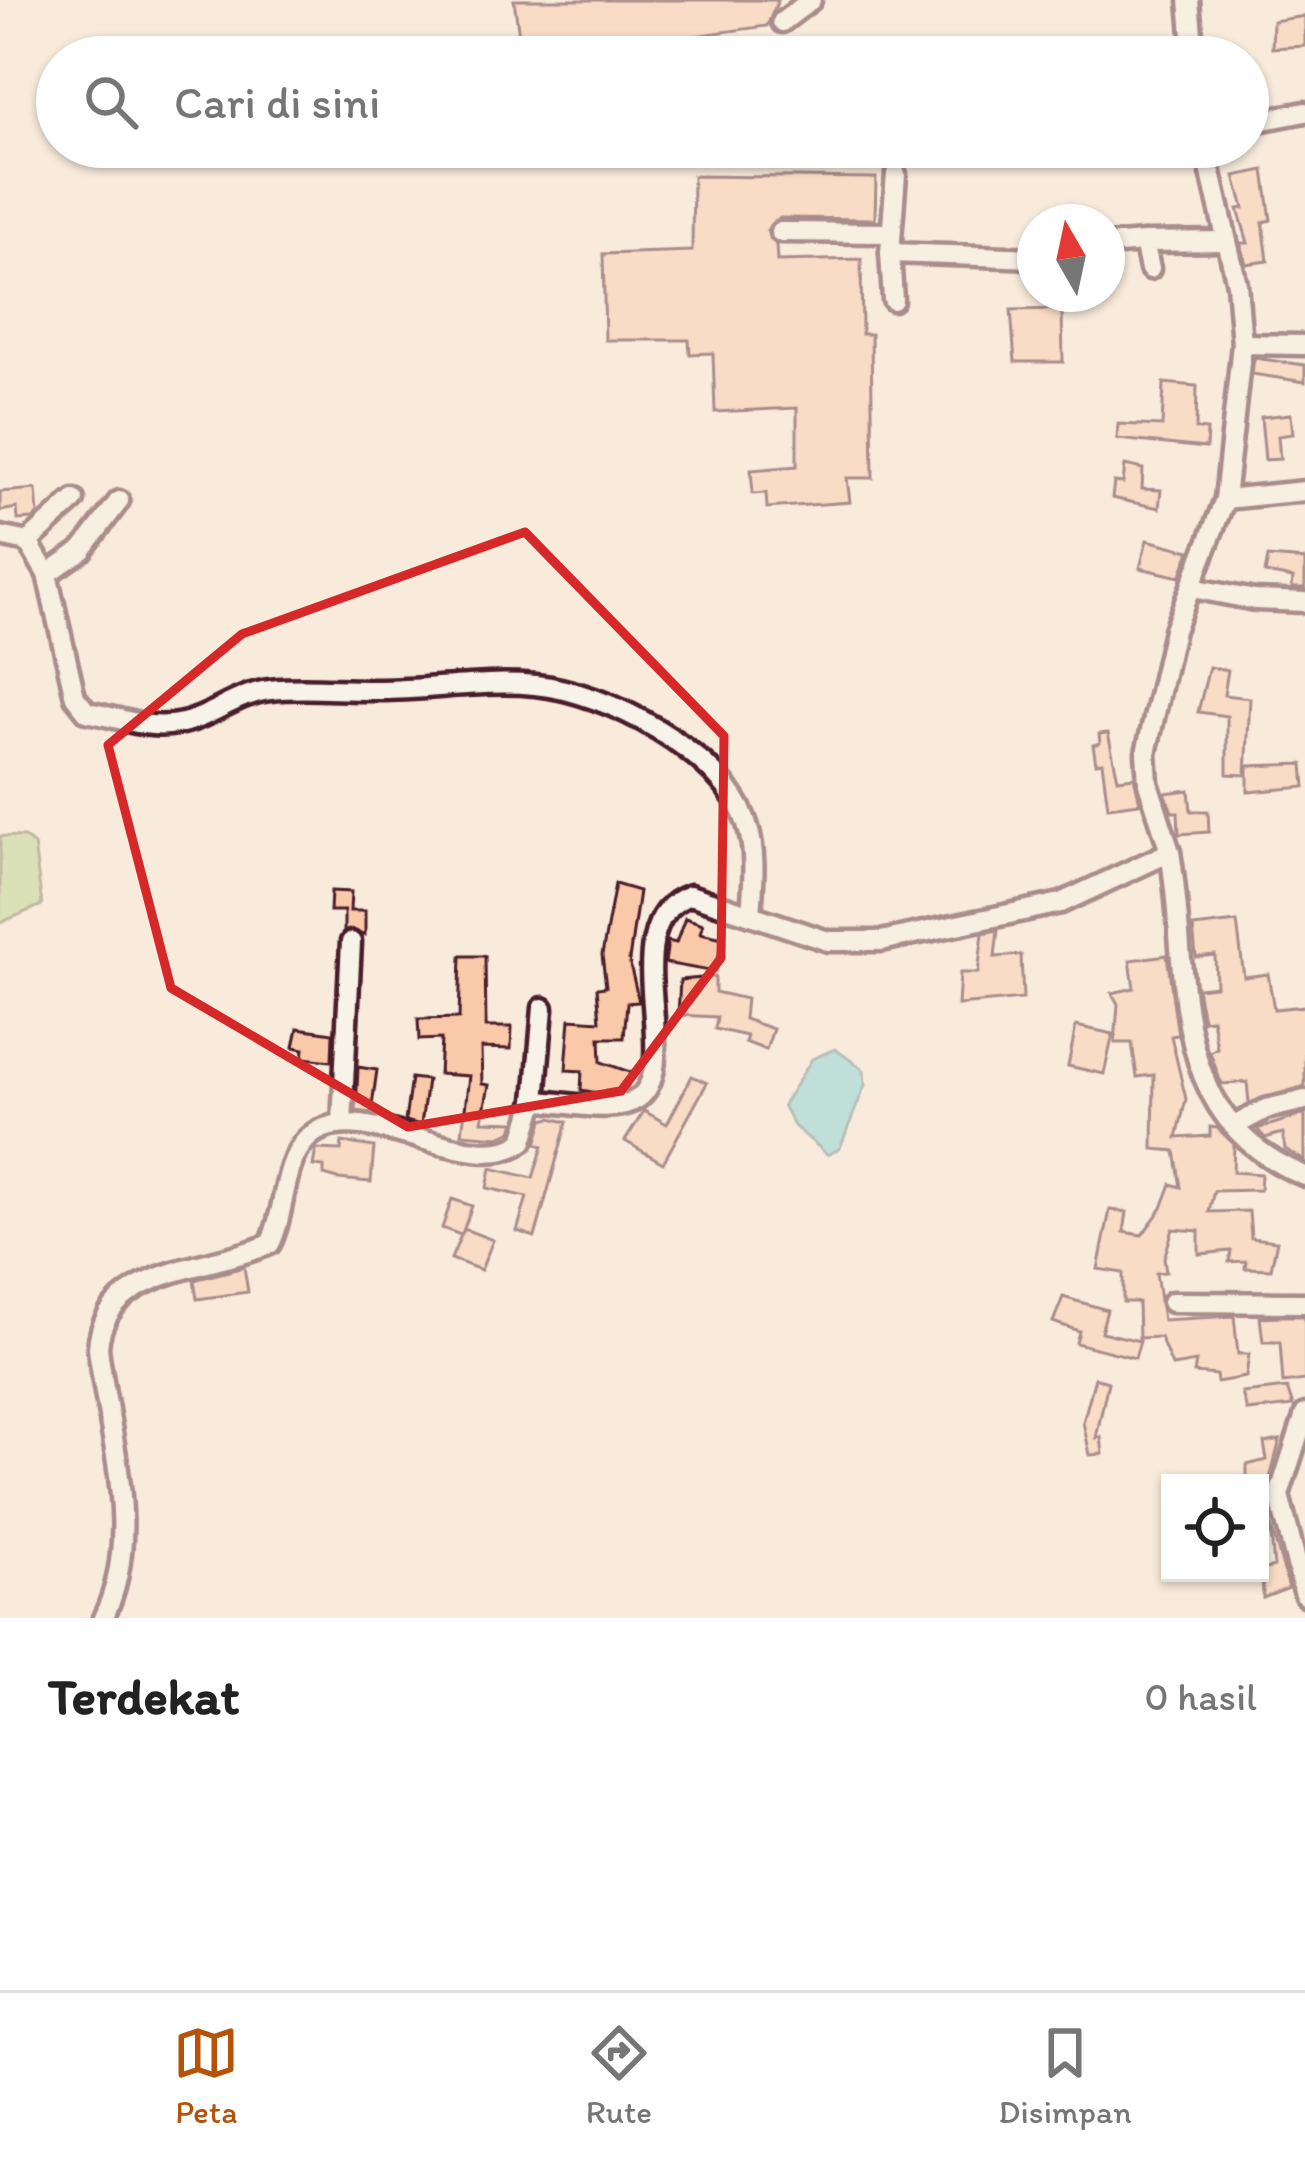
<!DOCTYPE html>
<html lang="id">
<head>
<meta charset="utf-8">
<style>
	:root { --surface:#fff; --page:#f2f2f2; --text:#222; --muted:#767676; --line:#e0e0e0; --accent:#b45309 }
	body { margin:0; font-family:Itim,sans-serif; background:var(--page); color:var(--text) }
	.controls { position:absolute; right:36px; bottom:36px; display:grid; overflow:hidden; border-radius:0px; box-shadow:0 3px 9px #0004 }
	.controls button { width:108px; height:108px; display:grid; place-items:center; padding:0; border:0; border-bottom:3px solid var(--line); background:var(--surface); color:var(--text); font:60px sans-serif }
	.compass { position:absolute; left:1017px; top:204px; width:108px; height:108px; border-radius:50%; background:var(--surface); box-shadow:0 3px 9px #0004; rotate:351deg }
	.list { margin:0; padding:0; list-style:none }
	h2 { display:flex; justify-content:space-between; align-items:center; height:156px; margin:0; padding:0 48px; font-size:51px }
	h2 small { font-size:39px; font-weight:400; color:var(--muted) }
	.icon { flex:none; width:66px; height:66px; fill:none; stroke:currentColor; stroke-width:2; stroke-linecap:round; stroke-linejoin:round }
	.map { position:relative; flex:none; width:1305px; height:1618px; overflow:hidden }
	.search { position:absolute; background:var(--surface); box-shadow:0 3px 9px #0004; left:36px; right:36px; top:36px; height:132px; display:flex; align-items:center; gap:30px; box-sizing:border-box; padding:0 42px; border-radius:66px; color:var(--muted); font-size:45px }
	.sheet { height:372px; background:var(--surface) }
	nav { display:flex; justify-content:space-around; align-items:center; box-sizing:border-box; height:168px; border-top:3px solid var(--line); background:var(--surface); font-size:33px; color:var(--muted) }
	nav a { display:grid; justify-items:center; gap:6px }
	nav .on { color:var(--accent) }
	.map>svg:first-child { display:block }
	.green { fill:#b9d48b; stroke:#827a5b; stroke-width:3 }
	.water { fill:#7fd1d5; stroke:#6a8a91; stroke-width:3 }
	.building { fill:#fac9aa; stroke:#4a1f2b; stroke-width:3 }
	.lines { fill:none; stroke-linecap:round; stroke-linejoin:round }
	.minor-casing { stroke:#4a1f2b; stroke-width:27 }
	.minor { stroke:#f7f3e8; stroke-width:18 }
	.marked { fill:none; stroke:#d62828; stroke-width:9; stroke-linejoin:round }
</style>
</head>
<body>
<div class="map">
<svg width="1305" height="1618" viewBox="0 0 1305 1618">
	<rect width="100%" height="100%" fill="#f8ebdc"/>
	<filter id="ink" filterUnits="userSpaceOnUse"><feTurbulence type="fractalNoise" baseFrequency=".00833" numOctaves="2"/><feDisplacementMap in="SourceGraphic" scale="24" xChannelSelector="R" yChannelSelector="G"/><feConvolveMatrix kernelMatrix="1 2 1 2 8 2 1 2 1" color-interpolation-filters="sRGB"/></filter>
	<g filter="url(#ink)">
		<polygon class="green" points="0,836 24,837 34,845 42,905 0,923"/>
		<polygon class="water" points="835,1049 864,1070 865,1085 840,1148 828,1155 794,1126 783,1105 812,1059"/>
		<g class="building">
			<polygon points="514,0 778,0 767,26 541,57 522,57"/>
			<polygon points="1305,16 1305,46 1272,48 1273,21"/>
			<polygon points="1264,170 1271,220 1263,222 1268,261 1246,264 1241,243 1248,243 1238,209 1244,208 1235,176"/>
			<polygon points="693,176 876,178 875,219 780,218 767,231 776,245 777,261 861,259 862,334 871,334 873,478 847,478 850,502 767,508 766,493 753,494 751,470 797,466 797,408 715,412 713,353 690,354 689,340 605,340 603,254 692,251"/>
			<polygon points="1062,309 1063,362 1015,362 1011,310"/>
			<polygon points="1254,358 1305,365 1305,382 1252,374"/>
			<polygon points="1164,383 1197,386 1196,429 1207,430 1206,448 1117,439 1118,424 1162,426"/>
			<polygon points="1291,414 1293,434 1278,436 1280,459 1265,460 1261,417"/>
			<polygon points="1125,465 1143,469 1142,489 1161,490 1159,508 1112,498 1114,482 1123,483"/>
			<polygon points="36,489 38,515 33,519 18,520 17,508 0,511 0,492"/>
			<polygon points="1147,540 1190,551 1180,577 1140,568"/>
			<polygon points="1268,557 1305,560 1305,588 1292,588 1293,578 1265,573"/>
			<polygon points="1209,667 1228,670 1224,695 1250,698 1246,775 1227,774 1227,716 1198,712"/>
			<polygon points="1108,733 1118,779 1134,777 1140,803 1108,807 1102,762 1096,763 1093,745 1100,743 1099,734"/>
			<polygon points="1303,764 1305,787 1248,792 1248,766"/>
			<polygon points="1189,790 1191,811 1208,811 1209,832 1179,834 1178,812 1172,812 1165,793"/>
			<polygon points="615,884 639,891 629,960 639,1002 627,1003 624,1038 600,1038 601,1062 630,1072 628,1088 598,1093 581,1090 582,1071 566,1070 567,1056 570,1019 600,1021 597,988 606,987 602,955"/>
			<polygon points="331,891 351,892 350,911 365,911 365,935 344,931 344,911 330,911"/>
			<polygon points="685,918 703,924 700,933 723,938 715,972 665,963 668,941 676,943"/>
			<polygon points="1237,922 1244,977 1268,974 1274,1009 1305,1006 1305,1086 1249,1103 1247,1082 1223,1084 1220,1080 1210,1052 1217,1048 1212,1019 1203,1020 1197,988 1216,986 1215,955 1196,957 1193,927"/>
			<polygon points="998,930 995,957 1021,955 1023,999 958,1005 960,973 978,973 983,933"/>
			<polygon points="1167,955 1178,1035 1171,1036 1186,1099 1177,1138 1210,1136 1210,1127 1217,1128 1234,1144 1233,1172 1261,1174 1260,1190 1214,1191 1209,1212 1249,1211 1251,1238 1277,1241 1271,1269 1245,1268 1246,1261 1229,1262 1231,1251 1199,1254 1199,1231 1173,1229 1164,1258 1166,1272 1156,1273 1163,1320 1234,1316 1238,1354 1249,1354 1246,1377 1217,1382 1216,1375 1194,1373 1196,1362 1172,1366 1160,1337 1139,1338 1138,1302 1123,1302 1123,1273 1098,1269 1110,1210 1127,1212 1124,1232 1142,1235 1162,1208 1171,1184 1181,1187 1175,1151 1153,1149 1154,1075 1137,1077 1132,1043 1115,1043 1118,1004 1112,993 1134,988 1130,960"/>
			<polygon points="461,956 485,956 486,1027 512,1027 511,1049 481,1048 482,1084 489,1085 482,1121 515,1122 512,1131 499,1137 462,1134 469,1076 439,1074 441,1039 419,1040 418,1019 459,1018"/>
			<polygon points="715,977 715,992 746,999 744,1019 773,1029 766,1050 745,1042 747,1036 715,1029 717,1017 678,1015 680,980"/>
			<polygon points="1076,1026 1113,1034 1104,1074 1068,1066"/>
			<polygon points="298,1028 333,1033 332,1061 303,1058 304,1049 294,1047"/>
			<polygon points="358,1067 377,1070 371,1113 356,1111"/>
			<polygon points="692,1076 707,1083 663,1163 625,1141 644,1111 667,1124"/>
			<polygon points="411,1078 427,1080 421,1125 405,1121"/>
			<polygon points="1305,1114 1305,1161 1285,1149 1283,1133 1265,1138 1257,1129"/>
			<polygon points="551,1118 567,1122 535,1237 517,1231 527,1197 487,1188 491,1168 533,1178 543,1146 536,1144 543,1120"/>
			<polygon points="342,1142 374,1147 371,1182 338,1179 324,1175 324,1167 313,1166 316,1149 341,1150"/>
			<polygon points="452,1199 472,1206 462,1234 464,1229 493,1240 481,1270 451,1259 461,1235 442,1228"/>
			<polygon points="244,1267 248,1292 197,1299 194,1280"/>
			<polygon points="1063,1297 1107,1310 1101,1332 1140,1341 1135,1358 1076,1343 1079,1331 1053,1322"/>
			<polygon points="1279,1316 1305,1316 1305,1380 1283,1383 1280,1342 1263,1342 1260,1317"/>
			<polygon points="1095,1378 1108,1382 1096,1438 1101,1437 1103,1454 1090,1455 1083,1422"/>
			<polygon points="1287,1388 1293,1406 1247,1411 1242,1393"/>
			<polygon points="1280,1440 1266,1494 1260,1494 1260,1479 1247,1479 1247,1465 1267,1460 1264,1443"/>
			<polygon points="1270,1523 1289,1588 1263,1598 1262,1570 1274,1567"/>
		</g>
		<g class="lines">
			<g class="minor-casing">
				<g id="minor">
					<polyline points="1189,0 1194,57"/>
					<polyline points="782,22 811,0"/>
					<polyline points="1248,123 1305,112"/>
					<polyline points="896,174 890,253 1035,258"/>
					<polyline points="780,232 889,233"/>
					<polyline points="1107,245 1144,242"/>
					<polyline points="890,253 893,300"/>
					<polyline points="1150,269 1144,242 1225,241"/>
					<polyline points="1242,344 1305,345"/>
					<polyline points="1225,499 1305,491"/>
					<polyline points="0,536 28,542 74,500"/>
					<path d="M28,542L47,574L75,697L87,712C117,717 147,730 177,724C210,719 235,694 270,690C307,686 343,691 380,690C431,690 484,680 535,685C606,691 724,753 747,824C757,854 753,884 751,915L690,895C610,923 687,1066 637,1099C613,1115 563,1101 535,1101L523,1141C474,1182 354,1090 307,1139C282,1164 286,1212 270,1244C212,1270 103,1267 98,1348C109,1437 144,1536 103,1618"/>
					<polyline points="47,574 82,550 119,501"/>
					<polyline points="1192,588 1255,600 1305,602"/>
					<path d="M1170,852C1191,974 1162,1118 1305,1176"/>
					<polyline points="751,915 828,941 881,941 1061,903 1170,852 1148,783 1146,753 1174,630 1225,499 1242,344 1237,284 1205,147"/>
					<polyline points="535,1101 543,1008"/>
					<polyline points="342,1124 351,942"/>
					<polyline points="1234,1126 1266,1109 1305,1100"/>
					<polyline points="1172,1302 1305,1303"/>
					<polyline points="1305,1414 1279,1495 1305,1595"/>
				</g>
			</g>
			<use href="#minor" class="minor"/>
		</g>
	</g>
	<path d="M0 0H1305V1618H0ZM525,532L724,736L721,958L621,1091L408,1127L171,988L108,745L242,634Z" fill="#f8ebdc" fill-opacity=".55" fill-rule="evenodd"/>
	<path class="marked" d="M525,532L724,736L721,958L621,1091L408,1127L171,988L108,745L242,634Z"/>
</svg>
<div class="controls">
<button><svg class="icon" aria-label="locate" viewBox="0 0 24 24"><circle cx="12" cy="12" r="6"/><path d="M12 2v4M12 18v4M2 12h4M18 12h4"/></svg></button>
</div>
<svg class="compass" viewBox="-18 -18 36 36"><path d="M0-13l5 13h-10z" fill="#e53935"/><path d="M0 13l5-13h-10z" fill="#767676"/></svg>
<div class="search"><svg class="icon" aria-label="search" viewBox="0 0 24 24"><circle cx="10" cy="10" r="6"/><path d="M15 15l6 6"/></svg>Cari di sini</div>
</div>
<section class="sheet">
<h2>Terdekat<small>0 hasil</small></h2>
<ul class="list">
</ul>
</section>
<nav>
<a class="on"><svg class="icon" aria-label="map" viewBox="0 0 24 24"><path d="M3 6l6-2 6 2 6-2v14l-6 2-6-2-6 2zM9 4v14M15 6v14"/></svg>Peta</a>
<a><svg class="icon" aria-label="directions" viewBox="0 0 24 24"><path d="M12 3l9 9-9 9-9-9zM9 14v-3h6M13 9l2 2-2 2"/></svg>Rute</a>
<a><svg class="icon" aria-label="saved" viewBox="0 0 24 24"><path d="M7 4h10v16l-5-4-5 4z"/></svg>Disimpan</a>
</nav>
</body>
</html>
